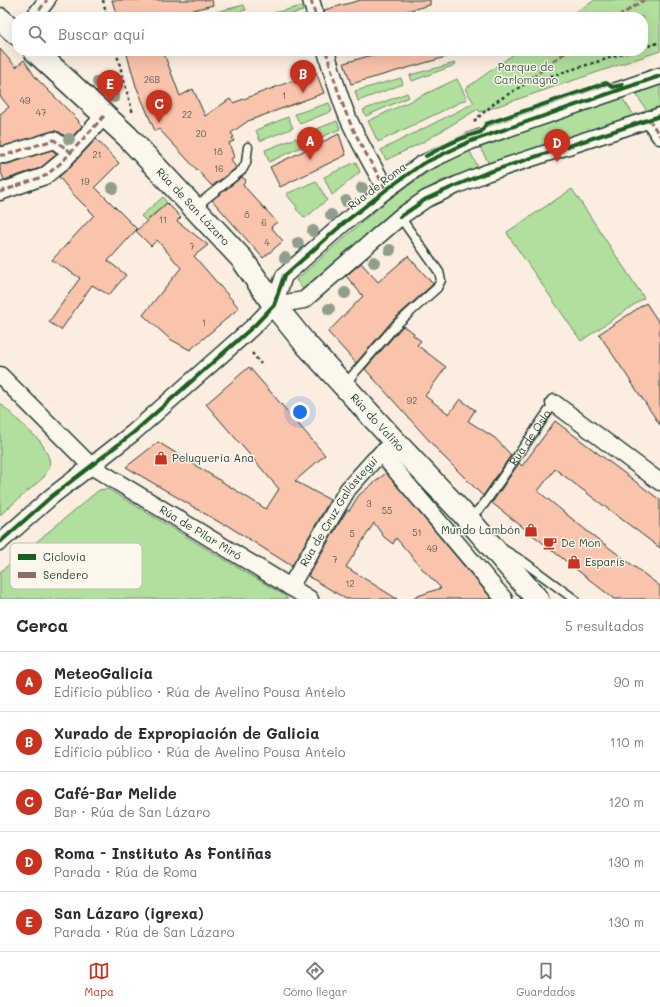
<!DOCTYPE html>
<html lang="es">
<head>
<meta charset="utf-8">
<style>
	:root { --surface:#fff; --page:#f7f7f7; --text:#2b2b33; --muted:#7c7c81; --line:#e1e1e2; --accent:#c8321e }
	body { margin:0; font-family:Mali,sans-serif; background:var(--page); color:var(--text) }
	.you { position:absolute; left:300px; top:412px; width:14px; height:14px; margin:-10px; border:3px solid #fff; border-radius:50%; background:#1a73e8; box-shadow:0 0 0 6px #1a73e833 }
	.badge { display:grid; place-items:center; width:26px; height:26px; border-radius:50%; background:var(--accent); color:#fff; font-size:13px; font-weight:700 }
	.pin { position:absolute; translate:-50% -33px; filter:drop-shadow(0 1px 2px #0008) }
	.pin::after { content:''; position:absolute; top:21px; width:14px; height:12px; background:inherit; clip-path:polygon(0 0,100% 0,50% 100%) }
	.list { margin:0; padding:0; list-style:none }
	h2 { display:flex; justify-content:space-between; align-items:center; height:52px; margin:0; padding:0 16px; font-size:17px }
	h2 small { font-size:13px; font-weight:400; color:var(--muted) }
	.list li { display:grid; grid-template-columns:26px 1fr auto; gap:12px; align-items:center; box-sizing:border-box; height:60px; padding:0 16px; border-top:1px solid var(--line) }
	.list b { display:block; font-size:15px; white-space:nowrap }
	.list p { margin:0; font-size:13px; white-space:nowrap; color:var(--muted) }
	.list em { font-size:13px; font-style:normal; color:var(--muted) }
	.icon { flex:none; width:22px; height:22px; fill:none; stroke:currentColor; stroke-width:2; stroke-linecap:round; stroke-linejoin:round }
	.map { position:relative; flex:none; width:660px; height:599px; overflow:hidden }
	.search { position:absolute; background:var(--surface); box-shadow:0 4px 16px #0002; left:12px; right:12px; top:12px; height:44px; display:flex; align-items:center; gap:10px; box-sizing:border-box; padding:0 14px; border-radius:16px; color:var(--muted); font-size:15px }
	.sheet { height:352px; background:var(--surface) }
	nav { display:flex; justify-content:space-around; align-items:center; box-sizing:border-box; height:56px; border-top:1px solid var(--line); background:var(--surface); font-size:11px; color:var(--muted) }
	nav a { display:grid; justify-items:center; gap:2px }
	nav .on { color:var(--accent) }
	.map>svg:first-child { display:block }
	.green { fill:#b1df9d; stroke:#688e68 }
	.building { fill:#f9c3ac; stroke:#1f3d34 }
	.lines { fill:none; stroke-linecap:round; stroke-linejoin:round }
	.lane-casing { stroke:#1f3d34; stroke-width:11 }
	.street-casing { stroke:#1f3d34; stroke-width:19 }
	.primary-casing { stroke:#1f3d34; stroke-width:25 }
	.path { stroke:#1f3d34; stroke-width:2.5; stroke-dasharray:3 3; stroke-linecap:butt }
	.lane { stroke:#fbf7ec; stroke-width:8 }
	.street { stroke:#fbf7ec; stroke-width:16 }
	.primary { stroke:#fbf7ec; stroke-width:22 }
	.quiet { stroke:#8d6e63; stroke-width:3; stroke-dasharray:6 3; stroke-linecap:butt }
	.cycleway-casing { stroke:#fbf7ec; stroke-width:6 }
	.cycleway { stroke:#1b5e20; stroke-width:4 }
	.tree { fill:#929e8c }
	.labels { text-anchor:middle; stroke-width:3; stroke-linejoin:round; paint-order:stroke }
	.number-label { font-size:9px; fill:#565e52 }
	.park-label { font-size:11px; fill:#3c5d49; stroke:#fbf7ec }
	.street-label { font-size:11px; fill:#1f3d34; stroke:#fbf7ec }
	.poi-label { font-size:11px; fill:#1f3d34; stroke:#fbf7ec; text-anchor:start }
	.key { fill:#fbf7ec; stroke:#b9bfb5; stroke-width:1 }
	.key-label { font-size:11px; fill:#1f3d34 }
</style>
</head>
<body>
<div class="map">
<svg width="660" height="599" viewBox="0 0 660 599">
	<rect width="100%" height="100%" fill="#fbeddf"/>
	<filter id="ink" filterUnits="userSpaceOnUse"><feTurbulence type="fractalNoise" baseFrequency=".025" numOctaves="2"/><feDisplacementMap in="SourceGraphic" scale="8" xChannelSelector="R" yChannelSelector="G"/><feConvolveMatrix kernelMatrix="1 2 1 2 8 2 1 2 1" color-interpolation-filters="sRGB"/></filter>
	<g filter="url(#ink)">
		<g class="green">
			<polygon points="595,0 660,0 660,51 480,112 478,109 423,142 386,160 381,150 474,103 465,89 518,51 643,51 643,17 568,17"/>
			<polygon points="244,5 246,10 219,17 209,17 208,14"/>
			<polygon points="302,6 303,11 280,17 266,17 266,15"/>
			<polygon points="455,63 455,65 412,81 410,75"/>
			<polygon points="401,78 403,84 358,101 355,91"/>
			<polygon points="457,79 467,99 378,142 368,121"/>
			<polygon points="660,85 660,106 647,111 636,94"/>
			<polygon points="407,93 409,97 366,116 363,110"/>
			<polygon points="622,98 634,115 489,164 480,147"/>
			<polygon points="329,103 332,111 300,124 295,114"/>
			<polygon points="288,117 293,128 260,141 256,130"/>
			<polygon points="337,121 340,129 308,143 304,134"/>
			<polygon points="296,138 301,147 269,162 265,150"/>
			<polygon points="469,150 478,167 439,182 404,203 303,289 296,280 385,202 428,172"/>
			<polygon points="356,162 360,172 332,195 324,177"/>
			<polygon points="316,181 327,200 305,218 296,209 297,207 286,194"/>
			<polygon points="572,189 644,298 581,341 508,235 507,232"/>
			<polygon points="163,197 167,203 146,221 141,216"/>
			<polygon points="0,403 40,441 44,447 49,458 50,466 44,477 0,515"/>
			<polygon points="108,489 220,557 284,595 288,599 0,599 0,572 99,490"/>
		</g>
		<g class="building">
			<polygon points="112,0 212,0 213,5 182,13 184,17 117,17"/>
			<polygon points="361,0 430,0 430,5 384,17 325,17 324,10"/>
			<polygon points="0,49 16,67 24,60 36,78 79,121 78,122 82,126 70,139 59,132 55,131 52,131 4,146 0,146 0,114 9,107 0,96"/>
			<polygon points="126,51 163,51 180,96 193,89 205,116 230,99 233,103 316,72 324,93 248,121 231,133 234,137 232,138 234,141 229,143 234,157 231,159 236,168 212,186 159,129 155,131 136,86"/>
			<polygon points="386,51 453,51 453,55 351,84 344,63"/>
			<polygon points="339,134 346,155 280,187 270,167"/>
			<polygon points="96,139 119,163 95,187 137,229 108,261 126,275 109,295 92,285 61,330 49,322 80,278 52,260 94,215 73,194 59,177 69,168"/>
			<polygon points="52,150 57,154 40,168 4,180 0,169 0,164 8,164"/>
			<polygon points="242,177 246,180 243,185 277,222 271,227 283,241 263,258 212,200"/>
			<polygon points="167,203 181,217 177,221 208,245 194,256 239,308 190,350 170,339 143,315 181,268 157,240 151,246 136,231"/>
			<polygon points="408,256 433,284 393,320 356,363 328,332 363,296 346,276 361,263 378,282"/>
			<polygon points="646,303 660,324 660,425 599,334"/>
			<polygon points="403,326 414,333 413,335 421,341 417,345 446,367 425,396 449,414 460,399 475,410 468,421 495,438 511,455 483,496 442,455 365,369"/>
			<polygon points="249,367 325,455 295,481 330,500 292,566 290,565 225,524 224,525 126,467 158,442 266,509 279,489 206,404"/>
			<polygon points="555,421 660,500 660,548 555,469 538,491 587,531 660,586 660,599 614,599 492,503 519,463 522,466"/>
			<polygon points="386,473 492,599 415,599 415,597 441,588 426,573 396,538 393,544 384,537 374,523 346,567 397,599 346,599 308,576 347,510 349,511 359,495"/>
		</g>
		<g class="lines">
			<g class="lane-casing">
				<g id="lane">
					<polyline points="195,207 242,170 246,163 248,147"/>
					<polyline points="344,385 397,324 437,288 441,280 439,272 400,217"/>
					<path id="s1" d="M469,519L484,504L554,403"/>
					<polyline points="506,551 524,562 574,599"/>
				</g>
			</g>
			<g class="street-casing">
				<g id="street">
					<polyline points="311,0 316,17"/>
					<polyline points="34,17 47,0"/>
					<path d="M326,51C332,72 338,93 346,113C357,140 373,165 386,190"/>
					<polyline points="649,119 660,136"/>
					<polyline points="0,155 5,155 54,140 71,152"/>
					<polyline points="0,192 45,176 62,162 105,115"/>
					<polyline points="274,305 304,300 400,217 426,199 457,185 486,173 660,116"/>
					<path id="s2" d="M0,375L91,466L310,599"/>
					<polyline points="554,403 660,482"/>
					<polyline points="381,453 504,599"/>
					<polyline points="0,542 52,496 91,466 133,433 255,325 274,305 284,276 345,222 386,190 422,164 471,141 660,76"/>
					<path id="s3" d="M290,587L348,489L374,460L389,447"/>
				</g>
			</g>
			<g class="primary-casing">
				<g id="primary">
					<polyline points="0,19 17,34"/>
					<path id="s4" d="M35,51L127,136L242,259L274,305L304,342L399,446L469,520L537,599"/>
				</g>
			</g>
			<g class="path">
				<polyline points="103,0 107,17"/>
				<polyline points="643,48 660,42"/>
				<polyline points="116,51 133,114"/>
				<polyline points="474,121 497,101 525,84 632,51"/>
				<polyline points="252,353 261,364"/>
			</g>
			<use href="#lane" class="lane"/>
			<use href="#street" class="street"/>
			<use href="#primary" class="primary"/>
			<g class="quiet">
				<polyline points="311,0 316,17"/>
				<polyline points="34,17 47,0"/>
				<polyline points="618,17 644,0"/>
				<path d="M326,51C332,72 338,93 346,113C357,140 373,165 386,190"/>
				<polyline points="525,84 553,61 568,51"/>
				<polyline points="649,119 660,136"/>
				<polyline points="0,155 5,155 54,140 71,152"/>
				<polyline points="0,192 45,176 62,162 105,115"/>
			</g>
			<g class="cycleway-casing">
				<g id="cycleway">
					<path d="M426,156C444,146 461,137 481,132L486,124L606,83L613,87L622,85"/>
					<polyline points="400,217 426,199 457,185 486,173 660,116"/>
					<polyline points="0,542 52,496 91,466 133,433 255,325 274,305 284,276 345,222 386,190 422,164 471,141 660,76"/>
				</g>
			</g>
			<use href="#cycleway" class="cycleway"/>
		</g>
		<g class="tree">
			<circle cx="98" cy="82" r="6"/>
			<circle cx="114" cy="97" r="6"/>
			<circle cx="69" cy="139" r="6"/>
			<circle cx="113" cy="188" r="6"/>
			<circle cx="362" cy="188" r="6"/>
			<circle cx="346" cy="201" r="6"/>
			<circle cx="331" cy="215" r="6"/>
			<circle cx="313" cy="231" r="6"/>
			<circle cx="298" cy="243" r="6"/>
			<circle cx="390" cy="250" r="6"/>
			<circle cx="285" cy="258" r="6"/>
			<circle cx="374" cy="262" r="6"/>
			<circle cx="345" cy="293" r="6"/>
			<circle cx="329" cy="309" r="6"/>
		</g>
	</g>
	<defs>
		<g id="shop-bare" transform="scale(1.08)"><path d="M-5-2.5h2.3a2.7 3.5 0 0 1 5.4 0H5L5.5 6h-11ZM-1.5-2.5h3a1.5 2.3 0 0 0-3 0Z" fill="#c8321e" stroke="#fbf7ec" stroke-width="2.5" paint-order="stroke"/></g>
		<g id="cafe-bare" transform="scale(1.08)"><path d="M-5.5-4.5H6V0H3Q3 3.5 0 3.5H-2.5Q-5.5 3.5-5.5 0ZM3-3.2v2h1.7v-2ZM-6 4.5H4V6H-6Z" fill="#c8321e" stroke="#fbf7ec" stroke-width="2.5" paint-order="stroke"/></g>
	</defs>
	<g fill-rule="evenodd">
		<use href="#shop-bare" x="161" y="458"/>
		<use href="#shop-bare" x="531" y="530"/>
		<use href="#cafe-bare" x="550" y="543"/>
		<use href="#shop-bare" x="574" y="562"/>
	</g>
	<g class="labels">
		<g class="number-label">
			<text x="152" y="83">26B</text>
			<text x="284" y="99">1</text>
			<text x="25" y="104">49</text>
			<text x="41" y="116">47</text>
			<text x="187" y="118">22</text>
			<text x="201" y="137">20</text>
			<text x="218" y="155">18</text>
			<text x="97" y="158">21</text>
			<text x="219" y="172">16</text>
			<text x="85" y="185">19</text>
			<text x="247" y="218">8</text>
			<text x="163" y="223">11</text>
			<text x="264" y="226">6</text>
			<text x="267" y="246">4</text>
			<text x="192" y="250">7</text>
			<text x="204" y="326">1</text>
			<text x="412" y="404">92</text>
			<text x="369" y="507">3</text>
			<text x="387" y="514">55</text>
			<text x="417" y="536">51</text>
			<text x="352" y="537">5</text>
			<text x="432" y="552">49</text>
			<text x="335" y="563">7</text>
			<text x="350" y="587">12</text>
		</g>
		<g class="park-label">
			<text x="526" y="71">Parque de<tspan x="526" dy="13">Carlomagno</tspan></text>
		</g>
		<g class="street-label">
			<text transform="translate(377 186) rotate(-37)" y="4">Rúa de Roma</text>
			<text dy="4" stroke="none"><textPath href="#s4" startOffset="222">Rúa de San Lázaro</textPath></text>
			<text dy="4" stroke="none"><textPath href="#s4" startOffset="506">Rúa do Valiño</textPath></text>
			<text dy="4" stroke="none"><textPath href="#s1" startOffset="102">Rúa de Oslo</textPath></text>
			<text dy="4" stroke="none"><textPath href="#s3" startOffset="90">Rúa de Cruz Gallástegui</textPath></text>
			<text dy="4" stroke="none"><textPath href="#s2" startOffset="257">Rúa de Pilar Miró</textPath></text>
		</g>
		<g class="poi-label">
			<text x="172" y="462">Peluquería Ana</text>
			<text x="520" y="534" text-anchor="end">Mundo Lambón</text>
			<text x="561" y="547">De Mon</text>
			<text x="585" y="566">Esparís</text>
		</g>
	</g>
	<rect x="10" y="543" width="132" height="46" rx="6" class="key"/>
	<rect x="18" y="554" width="18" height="6" fill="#1b5e20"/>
	<rect x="18" y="572" width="18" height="6" fill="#8d6e63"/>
	<g class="key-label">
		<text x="43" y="561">Ciclovía</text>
		<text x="43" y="579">Sendero</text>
	</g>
</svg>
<div class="you"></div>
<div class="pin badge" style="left:310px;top:160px">A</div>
<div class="pin badge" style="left:303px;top:93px">B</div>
<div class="pin badge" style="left:159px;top:123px">C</div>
<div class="pin badge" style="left:557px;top:162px">D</div>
<div class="pin badge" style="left:110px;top:103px">E</div>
<div class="search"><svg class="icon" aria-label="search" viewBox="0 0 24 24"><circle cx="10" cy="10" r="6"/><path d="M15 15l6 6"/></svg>Buscar aquí</div>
</div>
<section class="sheet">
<h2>Cerca<small>5 resultados</small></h2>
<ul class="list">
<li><span class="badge">A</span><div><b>MeteoGalicia</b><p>Edificio público · Rúa de Avelino Pousa Antelo</p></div><em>90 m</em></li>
<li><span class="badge">B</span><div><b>Xurado de Expropiación de Galicia</b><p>Edificio público · Rúa de Avelino Pousa Antelo</p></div><em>110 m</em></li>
<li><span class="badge">C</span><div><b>Café-Bar Melide</b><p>Bar · Rúa de San Lázaro</p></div><em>120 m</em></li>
<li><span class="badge">D</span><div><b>Roma - Instituto As Fontiñas</b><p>Parada · Rúa de Roma</p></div><em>130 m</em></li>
<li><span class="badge">E</span><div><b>San Lázaro (igrexa)</b><p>Parada · Rúa de San Lázaro</p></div><em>130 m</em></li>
</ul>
</section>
<nav>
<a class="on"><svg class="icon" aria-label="map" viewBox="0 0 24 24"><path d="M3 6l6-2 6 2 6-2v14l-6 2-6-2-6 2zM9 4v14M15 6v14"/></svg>Mapa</a>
<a><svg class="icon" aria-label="directions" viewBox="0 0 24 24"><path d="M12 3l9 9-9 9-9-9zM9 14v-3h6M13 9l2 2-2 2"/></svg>Cómo llegar</a>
<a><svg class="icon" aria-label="saved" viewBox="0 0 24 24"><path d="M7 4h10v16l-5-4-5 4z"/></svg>Guardados</a>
</nav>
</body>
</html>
